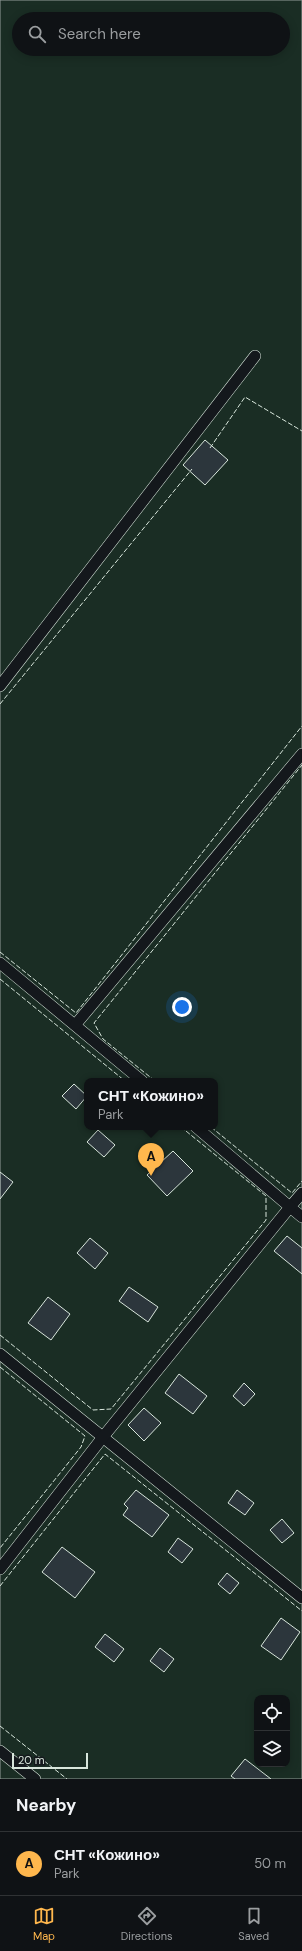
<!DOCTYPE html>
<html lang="en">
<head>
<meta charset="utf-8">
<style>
	:root { --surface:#0f1215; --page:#181b1e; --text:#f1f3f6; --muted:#9b9ea0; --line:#2f3234; --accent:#ffb74d }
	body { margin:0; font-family:"DM Sans",sans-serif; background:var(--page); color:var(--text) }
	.controls { position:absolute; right:12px; bottom:12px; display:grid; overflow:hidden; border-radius:8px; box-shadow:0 2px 10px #0003 }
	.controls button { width:36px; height:36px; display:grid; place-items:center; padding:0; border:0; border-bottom:1px solid var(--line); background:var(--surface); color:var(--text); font:20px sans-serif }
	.scale { position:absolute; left:12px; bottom:10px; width:76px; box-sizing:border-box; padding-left:4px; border:2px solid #d8e6dc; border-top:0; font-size:11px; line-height:14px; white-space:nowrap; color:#d8e6dc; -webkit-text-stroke:3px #14181c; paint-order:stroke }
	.you { position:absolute; left:182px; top:1007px; width:14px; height:14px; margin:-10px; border:3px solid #fff; border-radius:50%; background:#1a73e8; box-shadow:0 0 0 6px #1a73e833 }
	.badge { display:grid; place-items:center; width:26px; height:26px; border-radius:50%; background:var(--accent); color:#111; font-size:13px; font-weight:700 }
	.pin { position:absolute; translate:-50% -33px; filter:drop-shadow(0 1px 2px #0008) }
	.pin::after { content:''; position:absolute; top:21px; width:14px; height:12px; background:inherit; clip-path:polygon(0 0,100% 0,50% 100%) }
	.popup { position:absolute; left:84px; top:1078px; width:134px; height:52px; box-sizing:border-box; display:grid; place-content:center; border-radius:8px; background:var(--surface); filter:drop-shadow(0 1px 3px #0005); font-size:13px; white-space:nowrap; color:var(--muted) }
	.popup b { font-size:15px; color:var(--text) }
	.popup::after { content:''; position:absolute; left:50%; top:100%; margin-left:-8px; border:8px solid transparent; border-top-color:var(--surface) }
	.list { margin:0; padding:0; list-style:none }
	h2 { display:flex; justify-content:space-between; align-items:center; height:52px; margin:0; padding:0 16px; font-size:17px }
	h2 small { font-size:13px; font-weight:400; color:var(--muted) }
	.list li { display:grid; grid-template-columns:26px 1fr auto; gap:12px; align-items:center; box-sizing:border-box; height:64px; padding:0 16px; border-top:1px solid var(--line) }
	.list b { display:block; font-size:15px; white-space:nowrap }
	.list p { margin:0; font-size:13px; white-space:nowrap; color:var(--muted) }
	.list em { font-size:13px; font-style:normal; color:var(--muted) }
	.icon { flex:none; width:22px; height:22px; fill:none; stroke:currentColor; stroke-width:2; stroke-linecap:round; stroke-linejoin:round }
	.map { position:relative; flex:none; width:302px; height:1779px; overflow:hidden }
	.search { position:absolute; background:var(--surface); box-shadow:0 2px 10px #0003; left:12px; right:12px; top:12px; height:44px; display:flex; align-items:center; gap:10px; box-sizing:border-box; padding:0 14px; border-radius:22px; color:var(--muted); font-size:15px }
	.sheet { height:116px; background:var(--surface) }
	nav { display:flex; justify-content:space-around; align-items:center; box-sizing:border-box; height:56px; border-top:1px solid var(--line); background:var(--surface); font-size:11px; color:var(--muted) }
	nav a { display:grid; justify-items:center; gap:2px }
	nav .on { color:var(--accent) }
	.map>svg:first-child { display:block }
	.green { fill:#1a2d24; stroke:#939e99; fill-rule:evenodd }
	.building { fill:#2c363c; stroke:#d8e6dc }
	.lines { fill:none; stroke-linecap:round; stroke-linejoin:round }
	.lane-casing { stroke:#d8e6dc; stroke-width:12 }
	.lane { stroke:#14181c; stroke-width:11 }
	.fence { stroke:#d8e6dc; stroke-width:1; stroke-dasharray:5 2; stroke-linecap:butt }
</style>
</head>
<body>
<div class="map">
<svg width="302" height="1779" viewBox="0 0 302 1779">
	<rect width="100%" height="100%" fill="#14181c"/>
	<path class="green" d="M0,0H302V1779H0ZM19,19H283V49H19ZM87,1081H215V1127H87ZM257,1698H287V1764H257Z"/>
	<g class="building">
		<polygon points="205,440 228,460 205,485 183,465"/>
		<polygon points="74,1084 87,1096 76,1109 62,1096"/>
		<polygon points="98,1130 115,1145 104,1157 87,1142"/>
		<polygon points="173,1151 193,1171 167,1196 147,1175"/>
		<polygon points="0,1172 13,1182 0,1199"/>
		<polygon points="287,1236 302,1248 302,1274 274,1251"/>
		<polygon points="90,1238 108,1253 95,1269 77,1253"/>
		<polygon points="129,1287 158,1307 148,1322 119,1301"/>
		<polygon points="48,1297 70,1314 51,1340 28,1323"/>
		<polygon points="179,1374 207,1396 193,1414 165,1393"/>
		<polygon points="244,1383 255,1394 244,1406 233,1396"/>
		<polygon points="144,1408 161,1423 144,1441 128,1425"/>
		<polygon points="136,1490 169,1515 152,1537 123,1515 128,1508 124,1504"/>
		<polygon points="237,1490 254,1503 245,1515 228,1503"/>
		<polygon points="282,1519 294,1533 282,1543 270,1530"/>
		<polygon points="178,1538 193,1549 182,1563 168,1552"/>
		<polygon points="62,1547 95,1572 75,1598 42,1572"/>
		<polygon points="227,1573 239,1583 230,1594 218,1584"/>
		<polygon points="281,1618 300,1632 281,1660 261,1646"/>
		<polygon points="105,1634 124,1649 114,1662 95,1647"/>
		<polygon points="160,1648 174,1659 164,1672 150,1661"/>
		<polygon points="245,1759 271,1779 235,1779 231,1776"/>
	</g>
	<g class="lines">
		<g class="lane-casing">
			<g id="lane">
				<polyline points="0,686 255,356"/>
				<polyline points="0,963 142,1081"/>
				<polyline points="76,1024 302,754"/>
				<polyline points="302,1193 290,1207 302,1217"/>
				<polyline points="0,1354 302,1598"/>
				<polyline points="0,1569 103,1437 290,1207 196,1127"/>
				<polyline points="0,1751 35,1779"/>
			</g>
		</g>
		<use href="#lane" class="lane"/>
		<g class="fence">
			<polyline points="210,448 245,397 302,431"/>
			<polyline points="0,704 192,469"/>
			<polyline points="0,952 76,1013 302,726"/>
			<polyline points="0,979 125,1081"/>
			<polyline points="155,1081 103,1039 94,1023 302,765"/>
			<polyline points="211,1127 292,1193 302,1181"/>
			<polyline points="0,1335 93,1410 111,1409 266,1220 266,1196 181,1127"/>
			<polyline points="0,1367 85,1436 81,1447 0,1548"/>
			<polyline points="0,1586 105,1454 302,1611"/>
			<polyline points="0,1726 67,1779"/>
		</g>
	</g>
</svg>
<div class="controls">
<button><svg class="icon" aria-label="locate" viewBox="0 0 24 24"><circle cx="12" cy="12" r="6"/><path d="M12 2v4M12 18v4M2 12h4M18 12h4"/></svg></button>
<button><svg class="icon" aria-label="layers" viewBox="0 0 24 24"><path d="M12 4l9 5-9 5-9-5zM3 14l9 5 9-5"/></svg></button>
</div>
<div class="scale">20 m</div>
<div class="you"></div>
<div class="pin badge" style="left:151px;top:1176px">A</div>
<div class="popup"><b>СНТ «Кожино»</b>Park</div>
<div class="search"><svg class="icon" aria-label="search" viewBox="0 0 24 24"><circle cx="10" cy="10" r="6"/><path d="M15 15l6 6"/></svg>Search here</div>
</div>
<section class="sheet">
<h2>Nearby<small></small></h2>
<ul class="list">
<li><span class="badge">A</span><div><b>СНТ «Кожино»</b><p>Park</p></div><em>50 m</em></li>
</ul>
</section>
<nav>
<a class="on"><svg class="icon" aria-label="map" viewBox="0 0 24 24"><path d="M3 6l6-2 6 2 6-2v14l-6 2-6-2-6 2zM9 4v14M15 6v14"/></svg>Map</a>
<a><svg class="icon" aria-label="directions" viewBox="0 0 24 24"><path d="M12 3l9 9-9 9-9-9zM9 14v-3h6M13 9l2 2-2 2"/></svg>Directions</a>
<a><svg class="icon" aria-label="saved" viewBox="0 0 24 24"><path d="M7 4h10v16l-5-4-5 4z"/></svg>Saved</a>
</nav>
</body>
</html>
